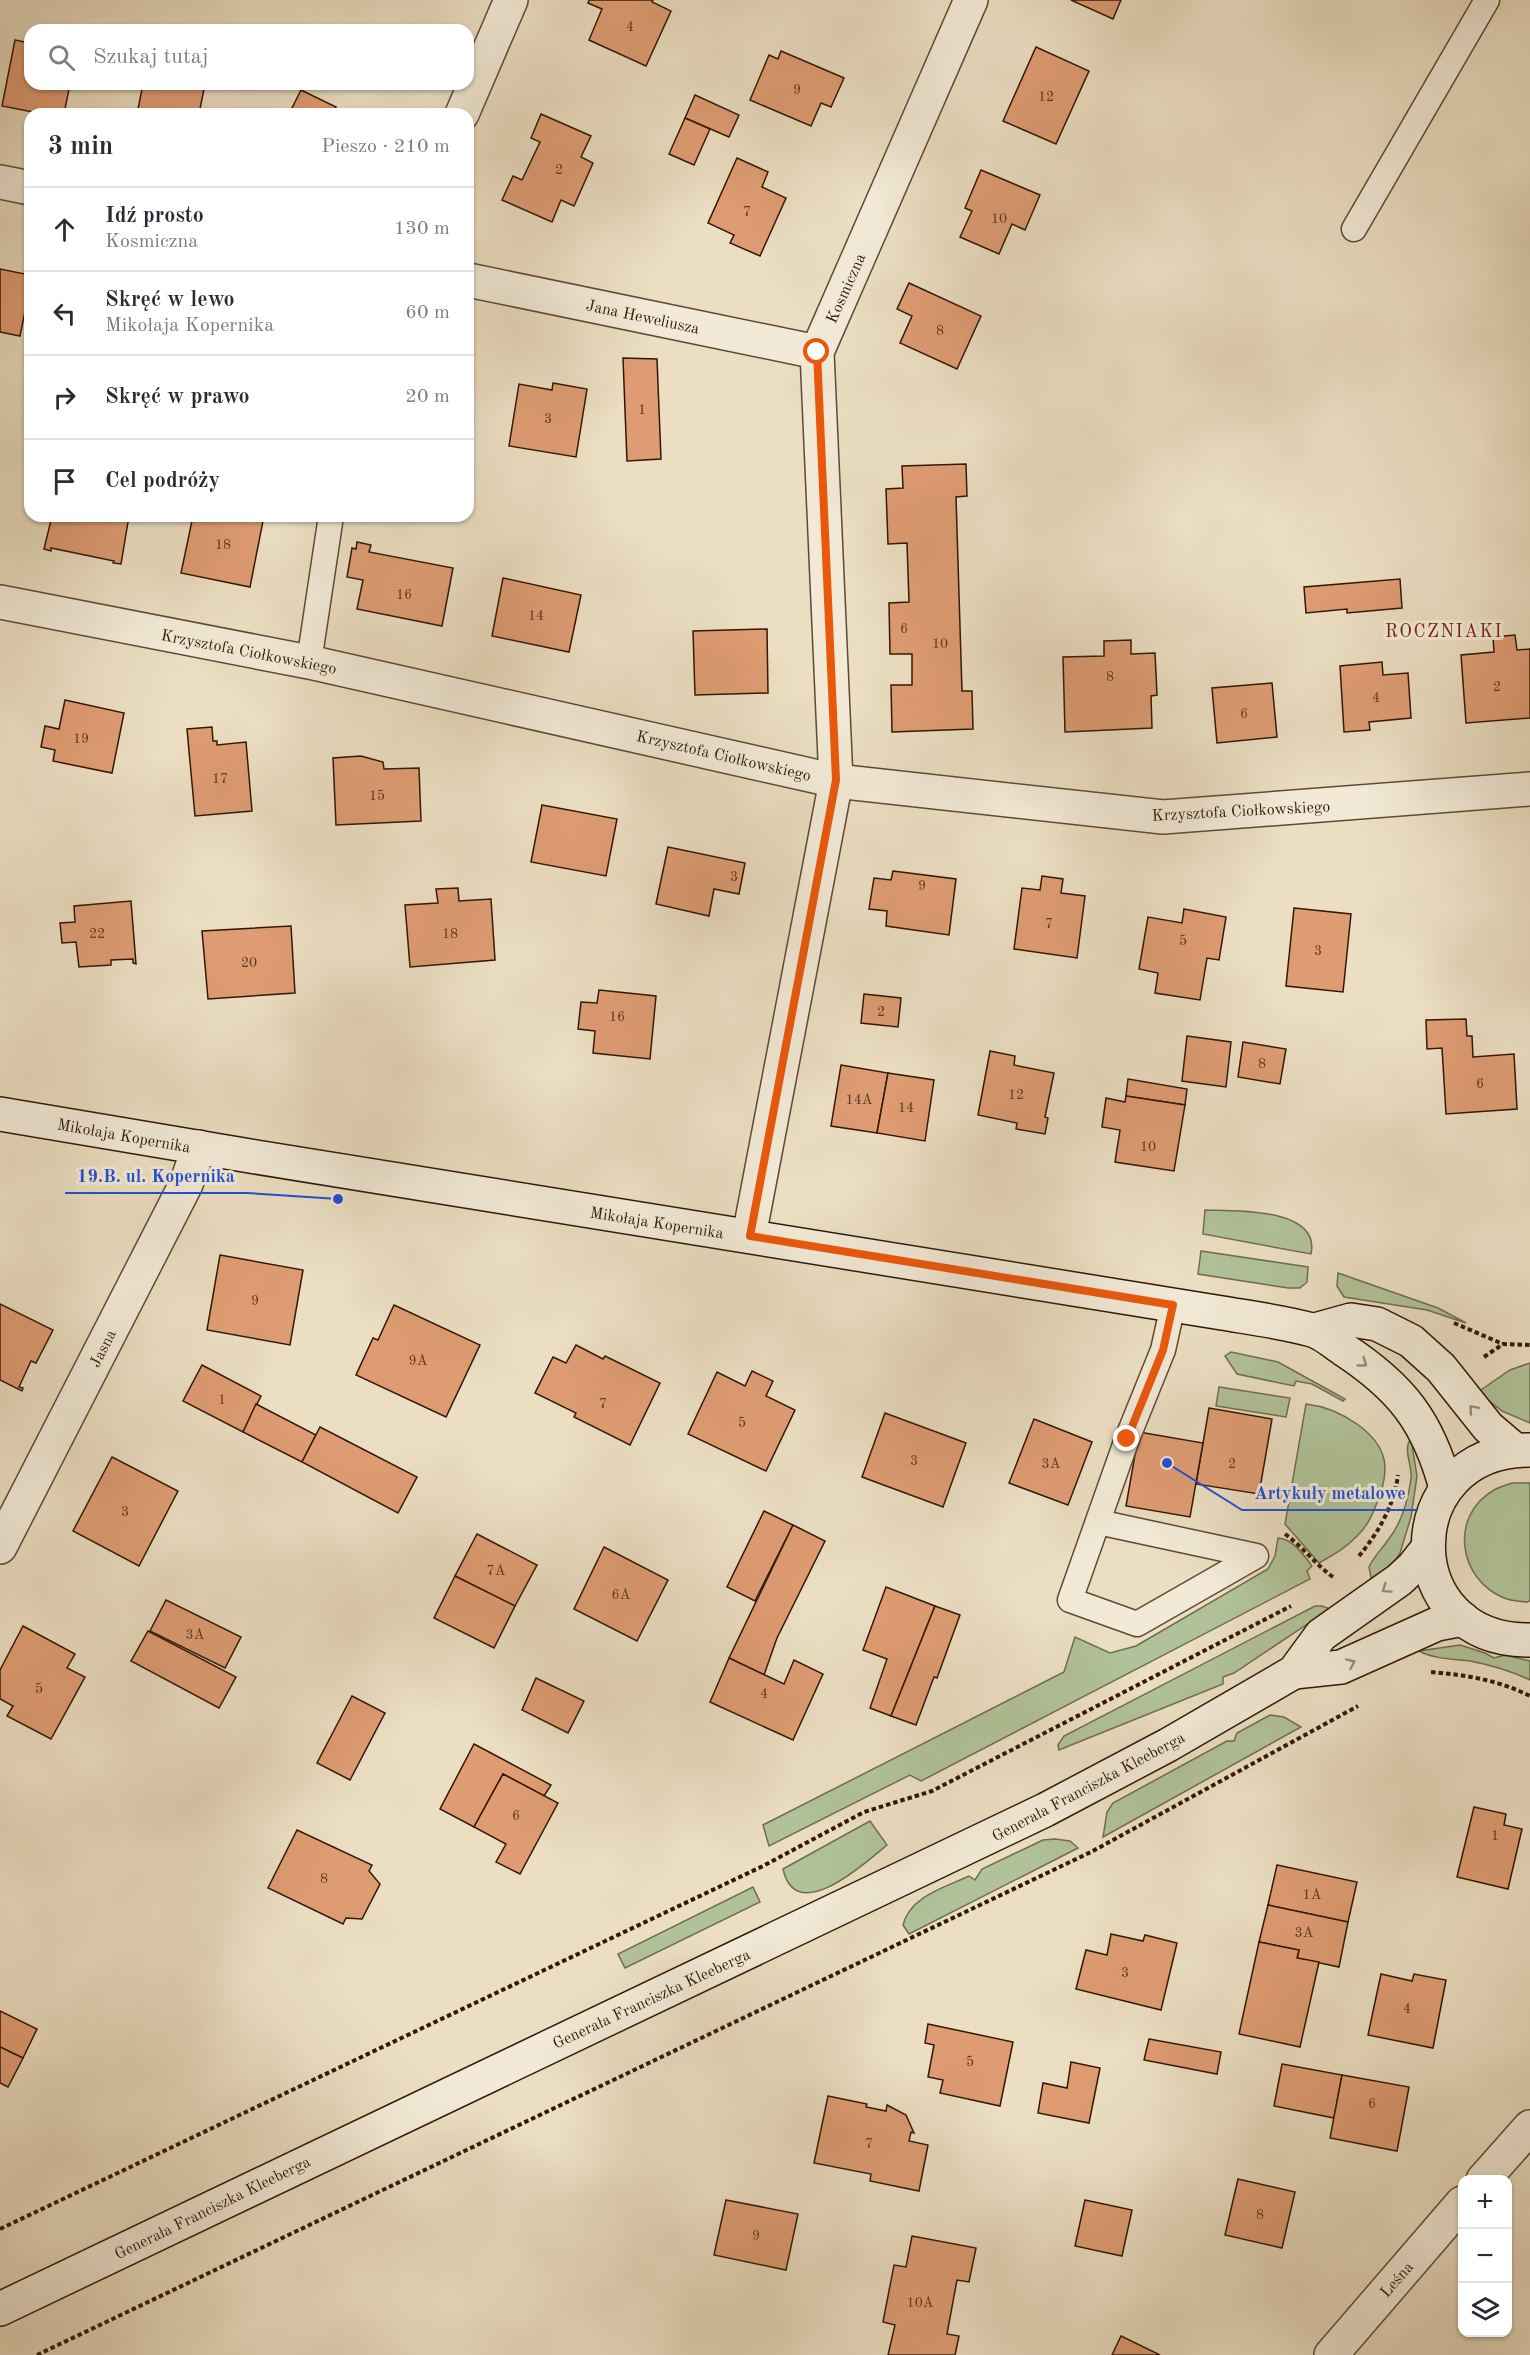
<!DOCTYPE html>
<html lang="pl">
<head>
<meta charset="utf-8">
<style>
	:root { --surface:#fff; --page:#f7f7f7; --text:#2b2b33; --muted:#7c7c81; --line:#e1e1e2 }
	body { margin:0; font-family:"Old Standard TT",serif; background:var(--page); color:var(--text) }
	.controls { position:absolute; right:18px; bottom:18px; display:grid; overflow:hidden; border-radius:12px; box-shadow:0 2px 4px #0004 }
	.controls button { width:54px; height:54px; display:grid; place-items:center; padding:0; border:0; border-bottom:2px solid var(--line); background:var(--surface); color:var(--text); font:30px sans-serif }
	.stop { position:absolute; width:18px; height:18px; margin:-14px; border:4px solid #ea580c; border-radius:50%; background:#fff }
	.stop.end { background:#ea580c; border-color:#fff; box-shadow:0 2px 6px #0008 }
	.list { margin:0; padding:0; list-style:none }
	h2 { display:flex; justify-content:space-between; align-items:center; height:78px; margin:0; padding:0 24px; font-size:26px }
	h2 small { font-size:20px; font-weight:400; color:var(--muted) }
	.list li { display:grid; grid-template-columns:39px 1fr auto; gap:18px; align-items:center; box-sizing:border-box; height:84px; padding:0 24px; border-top:2px solid var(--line) }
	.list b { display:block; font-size:22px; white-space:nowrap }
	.list p { margin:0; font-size:20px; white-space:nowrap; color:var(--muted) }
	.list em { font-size:20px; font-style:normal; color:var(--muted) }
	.icon { flex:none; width:33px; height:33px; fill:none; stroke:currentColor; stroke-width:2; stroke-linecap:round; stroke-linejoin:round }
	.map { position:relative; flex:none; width:1530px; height:2355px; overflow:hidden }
	.search { position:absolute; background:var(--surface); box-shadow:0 2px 4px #0004; left:24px; top:24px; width:450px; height:66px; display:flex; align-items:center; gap:15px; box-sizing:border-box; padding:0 21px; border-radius:18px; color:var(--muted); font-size:22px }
	.panel { position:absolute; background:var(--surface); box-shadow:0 2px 4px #0004; left:24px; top:108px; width:450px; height:414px; border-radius:18px }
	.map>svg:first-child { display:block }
	.green { fill:#b1c298; stroke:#716c4e; stroke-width:1.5 }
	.building { fill:#df9c73; stroke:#311705; stroke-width:1.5 }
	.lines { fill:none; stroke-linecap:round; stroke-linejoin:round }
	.lane-casing { stroke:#604934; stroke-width:27 }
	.street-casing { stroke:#604934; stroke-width:36 }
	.secondary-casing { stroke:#311705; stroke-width:36 }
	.path { stroke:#311705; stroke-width:4; stroke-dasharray:4.5 3; stroke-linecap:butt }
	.lane { stroke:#f2ead7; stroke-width:24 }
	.street { stroke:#f2ead7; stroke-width:33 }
	.secondary { stroke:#f2ead7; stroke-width:33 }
	.oneway { stroke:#9b8b78 }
	.route { stroke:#ea580c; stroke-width:8 }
	.labels { text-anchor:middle; stroke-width:6; stroke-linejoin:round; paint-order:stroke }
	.number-label { font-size:14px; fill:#5c3820 }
	.street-label { font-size:16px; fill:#311705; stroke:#f2ead7 }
	.neighbourhood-label { font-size:18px; letter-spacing:1.5px; fill:#7a1f14; stroke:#f2ead7 }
	.leader { fill:none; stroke:#1d4ed8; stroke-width:2 }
	.callout-dot { fill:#1d4ed8; stroke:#f2ead7; stroke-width:2 }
	.callout-label { font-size:18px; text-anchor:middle; font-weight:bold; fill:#1d4ed8; stroke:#f2ead7; stroke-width:6; stroke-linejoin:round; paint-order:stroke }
</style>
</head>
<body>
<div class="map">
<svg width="1530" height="2355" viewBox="0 0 1530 2355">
	<rect width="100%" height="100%" fill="#ebdec2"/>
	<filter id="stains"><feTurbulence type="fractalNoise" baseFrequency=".00333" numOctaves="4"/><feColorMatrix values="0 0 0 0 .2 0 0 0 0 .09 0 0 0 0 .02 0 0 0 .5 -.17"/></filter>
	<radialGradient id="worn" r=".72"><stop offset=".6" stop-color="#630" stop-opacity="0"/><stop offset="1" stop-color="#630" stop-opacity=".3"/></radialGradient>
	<g class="green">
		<path d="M1205,1210C1234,1211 1321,1207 1311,1254L1203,1234Z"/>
		<polygon points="1201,1251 1308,1267 1307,1282 1300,1288 1288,1288 1198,1274"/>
		<polygon points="1338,1273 1438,1308 1466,1323 1427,1310 1344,1297 1337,1286"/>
		<polygon points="1231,1352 1278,1362 1345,1399 1343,1401 1312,1384 1296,1381 1294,1386 1237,1374 1225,1356"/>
		<polygon points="1530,1363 1530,1423 1502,1411 1478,1392 1510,1370"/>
		<polygon points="1219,1387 1290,1398 1286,1417 1216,1406"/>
		<path d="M1306,1404C1325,1406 1341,1413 1357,1424C1389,1447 1391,1470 1376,1505C1372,1516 1366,1528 1357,1536C1346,1548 1333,1555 1319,1563L1285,1524Z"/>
		<path d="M1411,1439L1417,1476L1411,1517L1400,1553L1393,1564L1372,1583L1369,1567C1374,1556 1382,1549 1388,1540C1401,1524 1408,1500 1411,1479C1413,1467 1402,1448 1411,1439Z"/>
		<path d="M1512,1483H1530V1601L1527,1602C1519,1601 1511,1601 1504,1598C1458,1579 1449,1516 1494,1490C1499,1487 1506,1485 1512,1483Z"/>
		<path d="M1278,1538C1293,1539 1304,1555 1312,1566L1307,1571L1310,1579L921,1781L910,1775L769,1846L763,1825L1064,1672L1075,1637L1110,1653L1136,1646L1268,1569L1275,1556Z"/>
		<polygon points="1315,1606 1322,1606 1330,1609 1234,1673 1223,1677 1223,1684 1059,1750 1058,1745 1064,1736"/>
		<path d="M1460,1645L1485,1653L1494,1658L1505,1655L1530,1661V1680C1511,1671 1491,1665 1470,1661C1453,1659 1434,1659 1419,1651Z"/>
		<polygon points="1270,1715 1284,1717 1301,1727 1103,1837 1107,1812 1113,1803 1227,1741 1234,1741 1237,1733"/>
		<path d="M870,1821L887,1845C865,1863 796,1927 783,1869Z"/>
		<path d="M1055,1839L1070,1841L1078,1848L909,1934L903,1925C910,1896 946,1887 969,1876L975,1880L982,1869L1043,1840Z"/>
		<polygon points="753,1887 760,1902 625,1968 618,1954"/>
	</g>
	<g class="building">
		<polygon points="589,0 653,0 652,2 671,11 646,66 589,40 602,9 588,3"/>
		<polygon points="1071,0 1121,0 1113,19"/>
		<polygon points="15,40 30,43 30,84 70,84 64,114 43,114 2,106"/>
		<polygon points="1036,47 1089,71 1056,144 1003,121"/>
		<polygon points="781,51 844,78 831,107 821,103 811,126 750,100 769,55 778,59"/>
		<polygon points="143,84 205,84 199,114 137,114"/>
		<polygon points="301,90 336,107 334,110 342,114 289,114"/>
		<polygon points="695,95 739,115 729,137 685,118"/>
		<polygon points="541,114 591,136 581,157 593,163 574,206 561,200 552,222 502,200 513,176 522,180 540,142 531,138"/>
		<polygon points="685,118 710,129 694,165 669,154"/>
		<polygon points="737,158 768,172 762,187 786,198 760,256 730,243 734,235 708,223"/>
		<polygon points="981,170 1040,195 1025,230 1012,224 999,254 960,237 972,211 965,208"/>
		<polygon points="0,269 30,275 30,287 20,336 0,332"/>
		<polygon points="909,283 981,316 957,369 900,343 912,316 897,309"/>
		<polygon points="623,358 657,359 661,459 627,461"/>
		<polygon points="553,383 587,389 576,457 509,446 519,384 552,390"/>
		<polygon points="966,464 967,496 956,497 962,691 972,691 973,729 892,732 891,685 912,685 912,654 890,654 889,603 909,602 907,543 888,544 886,489 903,488 902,466"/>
		<polygon points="52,516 129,516 121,564 113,563 114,561 51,548 51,551 44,549"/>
		<polygon points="193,516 264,516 250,587 181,573"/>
		<polygon points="357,542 371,545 369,552 453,568 442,626 357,609 363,580 347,577 352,548 356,549"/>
		<polygon points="503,578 581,595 569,652 492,636"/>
		<polygon points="1400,579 1402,608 1347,613 1347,609 1306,613 1304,587"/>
		<polygon points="767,629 768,693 695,695 693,631"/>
		<polygon points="1515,635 1517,650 1530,649 1530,718 1466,723 1461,655 1494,652 1493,637"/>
		<polygon points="1131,640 1131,654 1155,653 1157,695 1151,696 1152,728 1065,732 1063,657 1104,656 1104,641"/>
		<polygon points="1382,662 1383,675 1408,673 1411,718 1369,722 1370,730 1344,732 1340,666"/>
		<polygon points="1272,683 1277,737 1217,743 1212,688"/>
		<polygon points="65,700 124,713 112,773 53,761 55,750 41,747 45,726 59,729"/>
		<polygon points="212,727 213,741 217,741 217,745 246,742 252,811 195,816 187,729"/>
		<polygon points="361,756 383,762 384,769 419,768 421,821 336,825 333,758"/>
		<polygon points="542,805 617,819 606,876 531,862"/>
		<polygon points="668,847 745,863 739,894 714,889 709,916 656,904"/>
		<polygon points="893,871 956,879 949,935 886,926 887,911 869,909 874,878 891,880"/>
		<polygon points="1042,876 1063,879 1061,893 1085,896 1077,958 1014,949 1022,888 1040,890"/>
		<polygon points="458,888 459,901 491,899 495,960 410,967 405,905 438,903 436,889"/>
		<polygon points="131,901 136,964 133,963 133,959 111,960 111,965 79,967 76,942 62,943 60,923 75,922 74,906"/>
		<polygon points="1294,908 1351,914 1343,992 1286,986"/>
		<polygon points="1184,909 1226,917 1219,960 1207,958 1200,1000 1155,993 1158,973 1139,969 1148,917 1182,923"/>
		<polygon points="291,926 295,993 208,999 202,931"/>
		<polygon points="599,990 656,996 650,1059 593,1053 595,1031 578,1029 581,1002 597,1003"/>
		<polygon points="864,994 901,998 898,1027 861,1023"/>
		<polygon points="1466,1019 1467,1036 1472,1036 1473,1057 1514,1054 1517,1109 1446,1114 1442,1048 1427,1049 1426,1020"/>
		<polygon points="1187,1036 1231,1042 1226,1087 1182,1081"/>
		<polygon points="1243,1042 1286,1049 1280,1084 1238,1077"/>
		<polygon points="990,1051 1015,1056 1014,1065 1054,1073 1045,1117 1048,1118 1045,1134 1016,1129 1017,1123 978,1115"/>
		<polygon points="841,1065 888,1073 877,1133 831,1126"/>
		<polygon points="888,1073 934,1080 925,1141 877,1133"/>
		<polygon points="1128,1079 1187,1089 1185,1105 1126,1096"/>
		<polygon points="1126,1096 1185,1105 1174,1171 1115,1162 1120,1130 1102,1127 1106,1098 1125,1102"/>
		<polygon points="220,1255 303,1270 290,1345 207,1330"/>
		<polygon points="0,1304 53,1330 36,1363 31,1361 19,1387 23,1388 22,1391 0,1380"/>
		<polygon points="394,1305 480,1345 446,1417 356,1375 373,1338 378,1340"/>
		<polygon points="576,1345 603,1359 605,1356 660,1383 630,1445 574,1417 576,1413 535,1393 553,1357 566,1363"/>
		<polygon points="202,1365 261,1396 243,1432 183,1401"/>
		<polygon points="752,1371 773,1381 766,1396 795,1410 766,1471 688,1434 717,1372 745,1386"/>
		<polygon points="256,1404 316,1435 302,1462 243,1432"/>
		<polygon points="1209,1408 1272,1419 1259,1494 1196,1484"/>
		<polygon points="885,1413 966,1443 943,1507 862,1477"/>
		<polygon points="1034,1419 1092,1442 1068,1505 1009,1483"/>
		<polygon points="320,1427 417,1477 398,1513 302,1462"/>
		<polygon points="1139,1432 1203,1443 1190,1517 1126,1506"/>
		<polygon points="112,1457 178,1491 139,1566 73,1531"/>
		<polygon points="764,1511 793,1525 755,1601 727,1587"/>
		<polygon points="793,1525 825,1541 777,1638 764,1675 729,1658"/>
		<polygon points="477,1534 537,1565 515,1606 455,1576"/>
		<polygon points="604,1547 668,1580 637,1641 574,1609"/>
		<polygon points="455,1576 515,1606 494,1648 434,1618"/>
		<polygon points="886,1587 935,1606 891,1716 870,1708 887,1659 863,1650"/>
		<polygon points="166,1600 241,1637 225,1668 150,1631"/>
		<polygon points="935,1606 960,1615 937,1678 934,1677 916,1725 891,1716"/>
		<polygon points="23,1626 75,1654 67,1668 85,1677 51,1739 7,1716 13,1706 0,1699 0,1670"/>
		<polygon points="148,1631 236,1677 219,1708 131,1661"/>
		<polygon points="729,1658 784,1684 794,1660 823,1674 793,1740 710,1702"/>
		<polygon points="536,1678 584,1701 568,1733 522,1710"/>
		<polygon points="352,1696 385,1713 350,1780 317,1763"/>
		<polygon points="474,1744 551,1785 544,1796 503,1774 474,1827 440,1809"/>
		<polygon points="503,1774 558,1803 520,1874 496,1862 506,1844 474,1827"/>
		<polygon points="1474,1807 1506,1814 1504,1825 1522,1829 1508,1889 1457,1877"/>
		<polygon points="297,1830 372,1865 369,1871 380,1884 362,1919 346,1918 343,1924 268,1888"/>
		<polygon points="1277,1865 1357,1882 1348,1922 1268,1905"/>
		<polygon points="1268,1905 1348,1922 1339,1967 1297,1958 1299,1950 1259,1942"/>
		<polygon points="1111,1934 1143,1941 1145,1935 1177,1943 1161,2010 1076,1989 1086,1950 1107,1955"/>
		<polygon points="1259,1942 1299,1950 1297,1958 1319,1962 1300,2047 1239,2034"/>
		<polygon points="1381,1974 1412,1981 1414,1974 1446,1980 1433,2048 1368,2035"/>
		<polygon points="0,2011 37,2029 23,2058 0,2047"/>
		<polygon points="928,2024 1013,2042 1000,2106 940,2093 943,2080 928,2077 934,2045 925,2043"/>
		<polygon points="1149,2039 1221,2052 1217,2074 1144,2060"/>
		<polygon points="0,2047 23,2058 8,2087 0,2083"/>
		<polygon points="1071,2062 1100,2068 1089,2123 1038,2113 1043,2083 1067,2088"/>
		<polygon points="1282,2064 1342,2075 1334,2118 1274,2106"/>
		<polygon points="1342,2075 1409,2087 1397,2151 1330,2138"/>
		<polygon points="828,2096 867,2104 866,2107 886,2111 887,2105 906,2115 914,2133 911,2132 909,2141 928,2145 919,2191 870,2181 871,2174 814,2163"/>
		<polygon points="1238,2179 1295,2192 1282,2248 1225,2235"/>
		<polygon points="726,2200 798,2214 786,2270 714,2255"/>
		<polygon points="1085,2200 1132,2210 1122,2256 1075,2246"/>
		<polygon points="912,2236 976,2248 969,2282 957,2280 947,2334 959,2336 955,2355 888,2355 895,2325 883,2322 894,2265 906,2267"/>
		<polygon points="1121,2336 1160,2355 1112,2355"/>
	</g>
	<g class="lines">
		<g class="lane-casing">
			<g id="lane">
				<polyline points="1354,229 1487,0"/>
				<polyline points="309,662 331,516"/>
				<polyline points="1098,1522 1256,1556 1137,1624 1070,1600 1127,1439 1163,1350 1173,1305"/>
			</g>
		</g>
		<g class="street-casing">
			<g id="street">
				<polyline points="462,114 511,0"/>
				<polyline points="0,182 30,188"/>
				<polyline points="468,280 817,352"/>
				<polyline points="0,602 309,662 836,781 1163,817 1530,789"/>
				<polyline points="749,1236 836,781 817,352 971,0"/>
				<polyline points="0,1547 186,1184 199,1147"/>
				<polyline points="1483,2180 1530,2127"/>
				<polyline points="1331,2355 1462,2203"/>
			</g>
		</g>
		<g class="secondary-casing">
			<g id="secondary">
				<path d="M0,1114L250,1156L1222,1313C1252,1318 1283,1322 1312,1330C1323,1333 1334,1343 1343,1349C1401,1387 1428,1421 1446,1488"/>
				<polyline points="1315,1330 1351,1320 1377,1324 1411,1341 1441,1368 1488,1427 1515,1450"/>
				<path d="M1530,1450C1394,1450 1395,1642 1530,1640"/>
				<polyline points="1294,1672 1341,1667 1437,1624 1463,1619"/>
				<polyline points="0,2309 1045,1810 1168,1745 1294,1672 1321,1635 1399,1580 1413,1567 1428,1548"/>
			</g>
		</g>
		<g class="path">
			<polyline points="1454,1323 1503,1344"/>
			<polyline points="1484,1357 1503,1344 1530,1345"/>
			<path d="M1285,1534C1303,1547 1315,1564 1333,1577"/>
			<path d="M1359,1556C1378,1533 1394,1506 1398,1475"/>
			<path d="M1431,1672C1466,1675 1498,1680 1530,1696"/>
			<polyline points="0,2229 763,1866 864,1812 932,1791 1291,1606"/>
			<polyline points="37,2355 1091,1852 1358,1706"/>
		</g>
		<use href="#lane" class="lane"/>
		<use href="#street" class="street"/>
		<use href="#secondary" class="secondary"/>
	</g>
	<defs><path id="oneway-chevron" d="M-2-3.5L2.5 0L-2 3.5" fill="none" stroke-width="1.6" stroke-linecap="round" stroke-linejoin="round" transform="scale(1.5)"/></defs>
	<g class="oneway">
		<use href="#oneway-chevron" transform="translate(1363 1363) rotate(36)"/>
		<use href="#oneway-chevron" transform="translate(1473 1409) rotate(-130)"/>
		<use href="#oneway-chevron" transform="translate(1386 1589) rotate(145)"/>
		<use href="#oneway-chevron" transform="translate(1351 1663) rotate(-24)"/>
	</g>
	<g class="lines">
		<polyline class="route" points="817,352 836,780 750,1236 1173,1305 1163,1350 1127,1439"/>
	</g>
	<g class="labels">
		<g class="number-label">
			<text x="630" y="31">4</text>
			<text x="797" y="94">9</text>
			<text x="1046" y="101">12</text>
			<text x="559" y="174">2</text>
			<text x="747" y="216">7</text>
			<text x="999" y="223">10</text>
			<text x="940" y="335">8</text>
			<text x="642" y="414">1</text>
			<text x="548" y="423">3</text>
			<text x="223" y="549">18</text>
			<text x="404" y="599">16</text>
			<text x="536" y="620">14</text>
			<text x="904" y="633">6</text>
			<text x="940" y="648">10</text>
			<text x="1110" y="681">8</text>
			<text x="1497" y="691">2</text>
			<text x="1376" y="702">4</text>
			<text x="1244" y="718">6</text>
			<text x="81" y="743">19</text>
			<text x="220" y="783">17</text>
			<text x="377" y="800">15</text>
			<text x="734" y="881">3</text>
			<text x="922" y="890">9</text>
			<text x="1049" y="928">7</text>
			<text x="97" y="938">22</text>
			<text x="450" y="938">18</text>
			<text x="1183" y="945">5</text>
			<text x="1318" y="955">3</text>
			<text x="249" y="967">20</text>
			<text x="881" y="1016">2</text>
			<text x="617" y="1021">16</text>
			<text x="1262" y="1068">8</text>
			<text x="1480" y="1088">6</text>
			<text x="1016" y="1099">12</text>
			<text x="859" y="1104">14A</text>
			<text x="906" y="1112">14</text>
			<text x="1148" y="1151">10</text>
			<text x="255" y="1305">9</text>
			<text x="418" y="1365">9A</text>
			<text x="222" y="1404">1</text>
			<text x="603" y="1408">7</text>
			<text x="742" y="1427">5</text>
			<text x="914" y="1465">3</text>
			<text x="1051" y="1468">3A</text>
			<text x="1232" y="1468">2</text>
			<text x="125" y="1516">3</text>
			<text x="496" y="1575">7A</text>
			<text x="621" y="1599">6A</text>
			<text x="195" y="1639">3A</text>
			<text x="39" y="1693">5</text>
			<text x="764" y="1698">4</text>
			<text x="516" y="1820">6</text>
			<text x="1495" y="1840">1</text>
			<text x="324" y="1883">8</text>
			<text x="1312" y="1899">1A</text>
			<text x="1304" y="1937">3A</text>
			<text x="1125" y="1977">3</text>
			<text x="1407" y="2013">4</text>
			<text x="970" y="2066">5</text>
			<text x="1372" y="2108">6</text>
			<text x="869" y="2148">7</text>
			<text x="1260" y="2219">8</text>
			<text x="756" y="2240">9</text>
			<text x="920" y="2307">10A</text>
		</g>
		<g class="street-label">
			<text transform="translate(845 288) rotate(-66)" y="6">Kosmiczna</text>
			<text transform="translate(643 316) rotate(12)" y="6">Jana Heweliusza</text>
			<text transform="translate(249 651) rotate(11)" y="6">Krzysztofa Ciołkowskiego</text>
			<text transform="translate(724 755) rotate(13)" y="6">Krzysztofa Ciołkowskiego</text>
			<text transform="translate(1241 810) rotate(-3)" y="6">Krzysztofa Ciołkowskiego</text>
			<text transform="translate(124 1135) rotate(10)" y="6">Mikołaja Kopernika</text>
			<text transform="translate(657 1222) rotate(9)" y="6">Mikołaja Kopernika</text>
			<text transform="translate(102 1348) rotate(-63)" y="6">Jasna</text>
			<text transform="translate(1088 1786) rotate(-28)" y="6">Generała Franciszka Kleeberga</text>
			<text transform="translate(651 1998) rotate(-25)" y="6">Generała Franciszka Kleeberga</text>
			<text transform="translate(212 2207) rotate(-26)" y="6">Generała Franciszka Kleeberga</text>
			<text transform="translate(1396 2279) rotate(-49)" y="6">Leśna</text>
		</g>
		<g class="neighbourhood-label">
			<text x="1444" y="637">ROCZNIAKI</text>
		</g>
	</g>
	<path class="leader" d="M338 1199L247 1193H65M1167 1463L1242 1510H1418"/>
	<g class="callout-dot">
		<circle cx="338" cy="1199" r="6"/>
		<circle cx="1167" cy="1463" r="6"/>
	</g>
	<g class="callout-label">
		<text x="156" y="1182">19.B. ul. Kopernika</text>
		<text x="1330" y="1499">Artykuły metalowe</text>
	</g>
	<rect width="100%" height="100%" filter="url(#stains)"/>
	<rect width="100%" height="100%" fill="url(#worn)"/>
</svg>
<div class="controls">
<button>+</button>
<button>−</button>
<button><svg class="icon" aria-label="layers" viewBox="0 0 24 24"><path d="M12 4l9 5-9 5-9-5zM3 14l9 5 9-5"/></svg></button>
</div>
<div class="stop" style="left:817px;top:352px"></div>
<div class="stop end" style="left:1127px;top:1439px"></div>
<div class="search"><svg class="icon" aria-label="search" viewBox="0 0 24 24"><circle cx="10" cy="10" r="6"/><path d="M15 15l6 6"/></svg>Szukaj tutaj</div>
<section class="panel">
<h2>3 min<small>Pieszo · 210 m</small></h2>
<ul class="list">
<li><svg class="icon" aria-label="ahead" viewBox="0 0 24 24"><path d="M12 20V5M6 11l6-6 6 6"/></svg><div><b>Idź prosto</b><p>Kosmiczna</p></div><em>130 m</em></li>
<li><svg class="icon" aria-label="left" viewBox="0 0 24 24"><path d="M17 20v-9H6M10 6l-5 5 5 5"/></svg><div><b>Skręć w lewo</b><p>Mikołaja Kopernika</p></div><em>60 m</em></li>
<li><svg class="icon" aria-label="right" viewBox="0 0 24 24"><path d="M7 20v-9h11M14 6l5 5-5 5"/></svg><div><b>Skręć w prawo</b></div><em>20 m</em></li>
<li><svg class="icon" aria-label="arrive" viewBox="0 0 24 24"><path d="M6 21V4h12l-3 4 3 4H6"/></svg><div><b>Cel podróży</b></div></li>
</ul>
</section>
</div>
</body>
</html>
